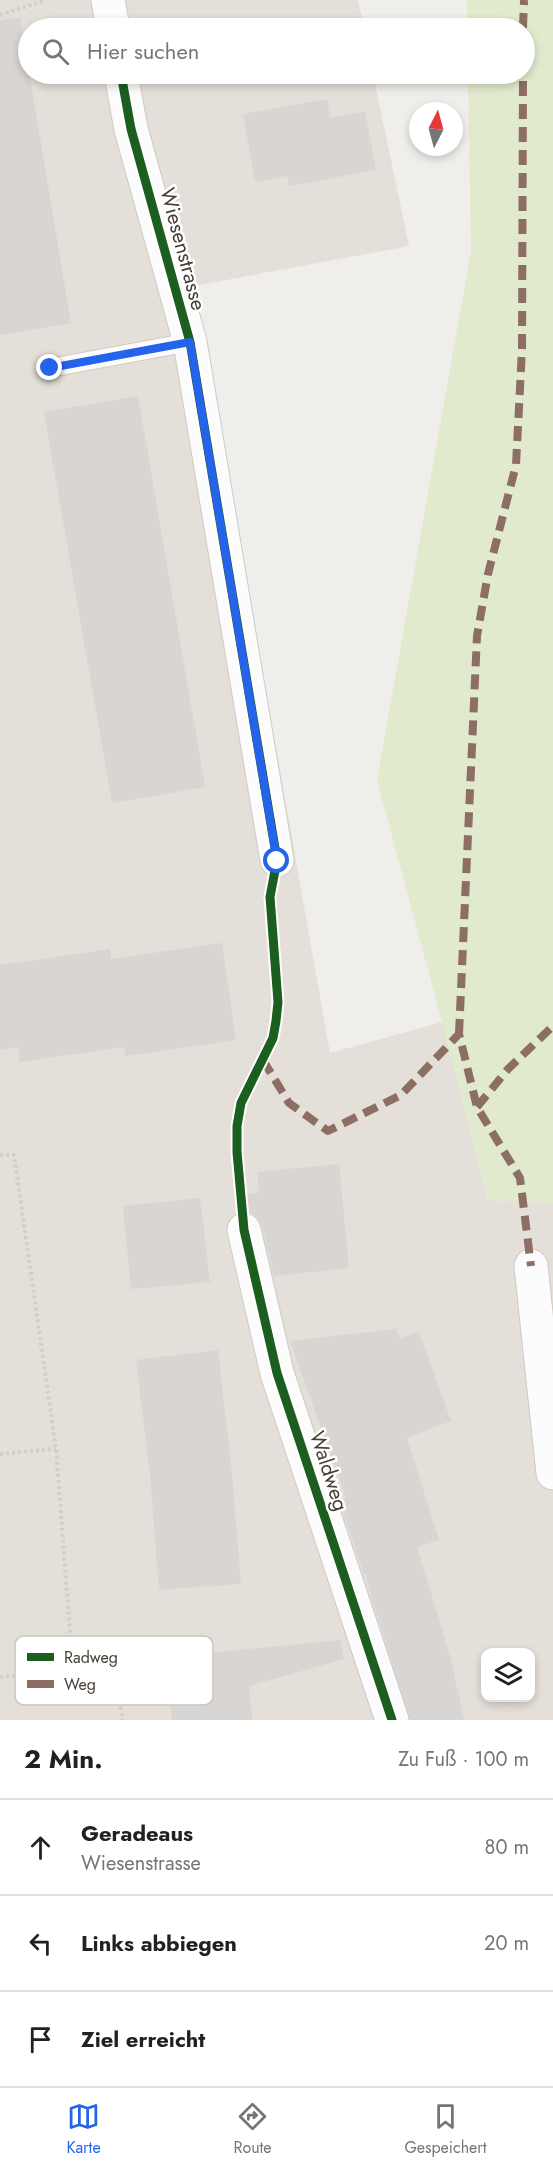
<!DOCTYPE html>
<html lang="de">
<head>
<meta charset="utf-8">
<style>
	:root { --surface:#fff; --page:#f2f2f2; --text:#202124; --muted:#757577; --line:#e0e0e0; --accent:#2563eb }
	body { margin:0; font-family:Jost,sans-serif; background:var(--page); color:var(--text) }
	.controls { position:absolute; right:18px; bottom:18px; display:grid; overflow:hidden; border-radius:12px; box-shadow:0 3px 9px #0003 }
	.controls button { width:54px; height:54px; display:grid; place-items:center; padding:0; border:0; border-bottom:2px solid var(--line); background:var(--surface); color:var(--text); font:30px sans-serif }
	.compass { position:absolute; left:409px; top:102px; width:54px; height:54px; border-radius:50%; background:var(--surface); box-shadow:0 3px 9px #0003; rotate:6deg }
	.stop { position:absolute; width:18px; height:18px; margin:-14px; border:4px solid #2563eb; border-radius:50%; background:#fff }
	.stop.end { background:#2563eb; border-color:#fff; box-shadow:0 2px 6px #0008 }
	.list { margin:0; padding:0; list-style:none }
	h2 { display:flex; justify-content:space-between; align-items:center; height:78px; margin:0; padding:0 24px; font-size:26px }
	h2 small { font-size:20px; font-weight:400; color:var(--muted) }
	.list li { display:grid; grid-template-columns:39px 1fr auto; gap:18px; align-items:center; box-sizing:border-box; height:96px; padding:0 24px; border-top:2px solid var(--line) }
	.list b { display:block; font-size:22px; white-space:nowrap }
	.list p { margin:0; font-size:20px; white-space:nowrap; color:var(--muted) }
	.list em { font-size:20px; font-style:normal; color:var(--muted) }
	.icon { flex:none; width:33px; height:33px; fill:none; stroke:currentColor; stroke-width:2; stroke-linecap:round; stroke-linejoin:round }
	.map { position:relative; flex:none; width:553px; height:1720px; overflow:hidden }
	.search { position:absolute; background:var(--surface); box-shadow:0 3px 9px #0003; left:18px; right:18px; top:18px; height:66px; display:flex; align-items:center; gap:15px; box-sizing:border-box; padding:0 21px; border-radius:33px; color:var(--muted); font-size:22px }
	.sheet { height:366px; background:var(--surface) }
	nav { display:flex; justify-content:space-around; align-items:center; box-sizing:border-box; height:84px; border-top:2px solid var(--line); background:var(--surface); font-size:16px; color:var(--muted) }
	nav a { display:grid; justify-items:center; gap:3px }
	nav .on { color:var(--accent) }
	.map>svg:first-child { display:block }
	.residential { fill:#e4dfd8; fill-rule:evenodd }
	.green { fill:#e1eacc }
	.building { fill:#d8d5d2 }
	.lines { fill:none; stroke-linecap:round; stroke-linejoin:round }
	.service-casing { stroke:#cdcac7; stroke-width:20 }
	.minor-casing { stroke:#cdcac7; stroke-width:35 }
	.path { stroke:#d1cecc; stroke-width:4; stroke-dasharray:3 3; stroke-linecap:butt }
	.service { stroke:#fdfcfc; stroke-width:18 }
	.minor { stroke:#fdfcfc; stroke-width:33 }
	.quiet { stroke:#8d6e63; stroke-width:8; stroke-dasharray:15 8; stroke-linecap:butt }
	.cycleway-casing { stroke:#fff; stroke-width:13 }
	.cycleway { stroke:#1b5e20; stroke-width:9 }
	.route { stroke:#2563eb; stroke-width:8 }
	.labels { text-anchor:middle; stroke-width:5; stroke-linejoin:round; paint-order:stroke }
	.street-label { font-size:21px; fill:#463f37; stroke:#fff }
	.key { fill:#fff; stroke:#c8c5c3; stroke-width:1.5 }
	.key-label { font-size:16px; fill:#463f37 }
</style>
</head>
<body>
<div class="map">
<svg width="553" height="1720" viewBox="0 0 553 1720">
	<rect width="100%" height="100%" fill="#f0eeeb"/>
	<path class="residential" d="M0,0H358L364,28H28V74H373L409,246L194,286L330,1053L442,1022L488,1200L553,1203V1720H0ZM486,1652H530V1698H486Z"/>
	<polygon class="green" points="467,0 553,0 553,1203 488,1200 442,1022 377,780 471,251 468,74 524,74 524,28 468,28"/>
	<g class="building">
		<polygon points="20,18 71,323 0,335 0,20"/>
		<polygon points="327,99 330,118 365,111 376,170 289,186 287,176 255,182 243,114"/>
		<polygon points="138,396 205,787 112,803 44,412"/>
		<polygon points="222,943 236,1040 126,1056 124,1047 20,1062 18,1047 0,1050 0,965 110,949 111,959"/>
		<polygon points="339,1164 349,1268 274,1276 262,1225 257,1217 250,1212 243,1212 237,1195 259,1193 257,1172"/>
		<polygon points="200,1198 210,1282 131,1289 123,1206"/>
		<polygon points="396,1329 400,1338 419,1332 451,1421 407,1438 439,1540 417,1547 451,1660 464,1720 410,1720 368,1587 367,1575 364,1575 339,1500 346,1498 290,1341"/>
		<polygon points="218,1350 232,1474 241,1584 159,1590 150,1473 136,1360"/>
		<polygon points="340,1640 344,1659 249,1686 252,1720 172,1720 166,1657"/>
	</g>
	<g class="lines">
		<g class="service-casing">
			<polyline id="service" points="50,368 190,342"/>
		</g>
		<g class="minor-casing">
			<g id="minor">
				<polyline points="108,0 113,28"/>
				<polyline points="121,74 131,129 190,342 277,860"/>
				<polyline points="244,1230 277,1373 392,1720"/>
				<polyline points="531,1266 553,1473"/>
			</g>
		</g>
		<g class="path">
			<polyline points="0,15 46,0"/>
			<polyline points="0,1155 14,1155 56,1449 73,1670 117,1666 122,1720"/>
			<polyline points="0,1454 56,1449"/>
			<polyline points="0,1677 73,1670"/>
		</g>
		<use href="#service" class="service"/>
		<use href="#minor" class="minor"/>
		<g class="quiet">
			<polyline points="523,28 524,0"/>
			<polyline points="459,1034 477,636 488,574 516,465 522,349 523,74"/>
			<polyline points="263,1060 289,1103 328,1131 401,1095 459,1034 477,1107 520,1178 531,1266"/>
			<polyline points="477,1107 508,1069 553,1026"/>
		</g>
		<g class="cycleway-casing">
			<polyline id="cycleway" points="121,74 131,129 190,342 277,860 270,897 278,1002 276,1021 273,1038 241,1103 237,1126 237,1152 244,1230 277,1373 392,1720"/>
		</g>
		<use href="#cycleway" class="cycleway"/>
	</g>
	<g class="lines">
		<polyline class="route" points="50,368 190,342 277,861"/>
	</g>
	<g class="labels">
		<g class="street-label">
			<text transform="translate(183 249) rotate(75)" y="7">Wiesenstrasse</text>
			<text transform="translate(329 1471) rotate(72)" y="7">Waldweg</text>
		</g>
	</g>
	<rect x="15" y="1636" width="198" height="69" rx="9" class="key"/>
	<rect x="27" y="1653" width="27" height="8" fill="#1b5e20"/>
	<rect x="27" y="1680" width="27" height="8" fill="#8d6e63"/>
	<g class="key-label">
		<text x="64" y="1663">Radweg</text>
		<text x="64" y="1690">Weg</text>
	</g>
</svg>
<div class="controls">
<button><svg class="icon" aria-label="layers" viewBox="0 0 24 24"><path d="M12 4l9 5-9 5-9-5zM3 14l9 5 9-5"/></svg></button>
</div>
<svg class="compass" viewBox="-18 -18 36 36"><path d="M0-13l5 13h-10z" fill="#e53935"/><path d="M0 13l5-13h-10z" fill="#757577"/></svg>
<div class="stop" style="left:277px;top:861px"></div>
<div class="stop end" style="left:50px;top:368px"></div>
<div class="search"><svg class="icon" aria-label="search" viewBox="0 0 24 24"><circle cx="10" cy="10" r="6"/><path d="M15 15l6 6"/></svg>Hier suchen</div>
</div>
<section class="sheet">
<h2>2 Min.<small>Zu Fuß · 100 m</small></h2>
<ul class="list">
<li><svg class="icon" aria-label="ahead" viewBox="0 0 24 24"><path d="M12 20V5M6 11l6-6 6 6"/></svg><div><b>Geradeaus</b><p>Wiesenstrasse</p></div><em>80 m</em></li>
<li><svg class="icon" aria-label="left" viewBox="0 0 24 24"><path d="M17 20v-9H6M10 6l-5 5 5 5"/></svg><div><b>Links abbiegen</b></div><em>20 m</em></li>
<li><svg class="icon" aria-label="arrive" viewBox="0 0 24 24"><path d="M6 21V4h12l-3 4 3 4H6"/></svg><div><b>Ziel erreicht</b></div></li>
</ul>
</section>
<nav>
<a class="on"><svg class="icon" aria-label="map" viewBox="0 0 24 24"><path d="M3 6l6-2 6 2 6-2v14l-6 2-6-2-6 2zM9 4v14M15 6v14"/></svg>Karte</a>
<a><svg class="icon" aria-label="directions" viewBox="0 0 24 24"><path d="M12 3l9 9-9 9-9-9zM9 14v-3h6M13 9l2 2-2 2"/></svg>Route</a>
<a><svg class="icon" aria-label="saved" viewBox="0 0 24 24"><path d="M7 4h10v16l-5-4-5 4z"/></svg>Gespeichert</a>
</nav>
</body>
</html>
